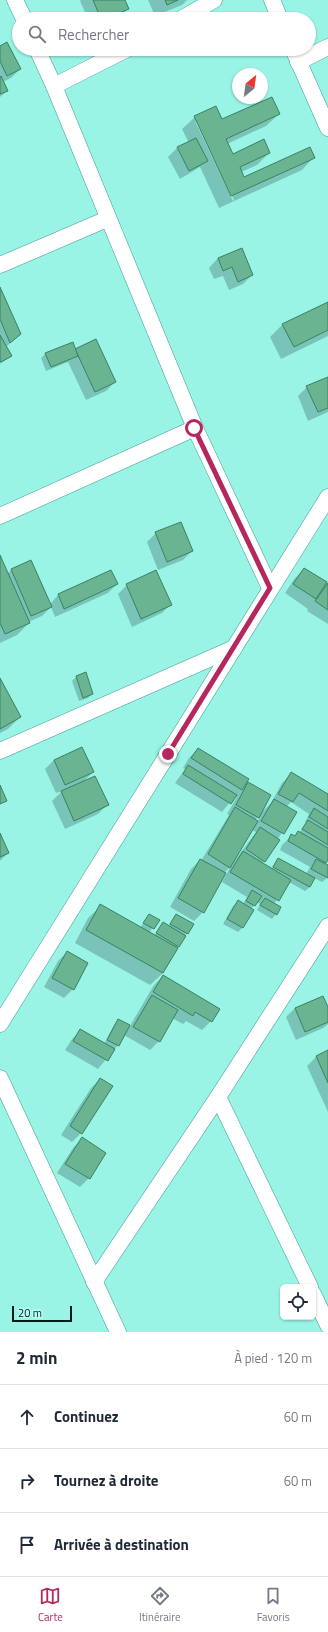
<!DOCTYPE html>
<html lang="fr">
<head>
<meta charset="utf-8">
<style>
	:root { --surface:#fff; --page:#f6f6f7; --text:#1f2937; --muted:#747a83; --line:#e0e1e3; --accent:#b5285e }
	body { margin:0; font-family:"Titillium Web",sans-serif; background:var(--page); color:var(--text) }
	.controls { position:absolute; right:12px; bottom:12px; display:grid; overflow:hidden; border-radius:6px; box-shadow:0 1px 3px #0004 }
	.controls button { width:36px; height:36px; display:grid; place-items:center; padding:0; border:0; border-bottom:1px solid var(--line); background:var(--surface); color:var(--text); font:20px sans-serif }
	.compass { position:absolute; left:232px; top:68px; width:36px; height:36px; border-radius:50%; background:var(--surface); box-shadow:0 1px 3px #0004; rotate:29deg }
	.scale { position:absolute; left:12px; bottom:10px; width:60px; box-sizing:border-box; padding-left:4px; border:2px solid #001b18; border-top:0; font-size:11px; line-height:14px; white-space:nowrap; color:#001b18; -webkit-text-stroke:3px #b7fef2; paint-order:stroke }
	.stop { position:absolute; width:12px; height:12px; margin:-9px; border:3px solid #b5285e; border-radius:50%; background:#fff }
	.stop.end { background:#b5285e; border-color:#fff; box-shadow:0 1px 4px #0008 }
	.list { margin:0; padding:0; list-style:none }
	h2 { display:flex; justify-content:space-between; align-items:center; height:52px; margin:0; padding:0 16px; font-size:17px }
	h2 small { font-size:13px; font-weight:400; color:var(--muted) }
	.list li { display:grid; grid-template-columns:26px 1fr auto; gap:12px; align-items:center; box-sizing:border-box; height:64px; padding:0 16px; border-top:1px solid var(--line) }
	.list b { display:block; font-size:15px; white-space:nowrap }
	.list em { font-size:13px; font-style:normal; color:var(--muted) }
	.icon { flex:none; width:22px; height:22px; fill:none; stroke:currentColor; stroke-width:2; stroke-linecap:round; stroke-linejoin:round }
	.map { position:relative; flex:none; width:328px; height:1332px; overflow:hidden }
	.search { position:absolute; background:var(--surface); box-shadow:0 1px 3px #0004; left:12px; right:12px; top:12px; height:44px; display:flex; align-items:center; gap:10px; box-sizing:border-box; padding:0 14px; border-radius:22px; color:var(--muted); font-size:15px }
	.sheet { height:244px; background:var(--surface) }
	nav { display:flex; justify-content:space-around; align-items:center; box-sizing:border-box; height:56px; border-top:1px solid var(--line); background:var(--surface); font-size:11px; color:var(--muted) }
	nav a { display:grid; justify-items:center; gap:2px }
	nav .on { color:var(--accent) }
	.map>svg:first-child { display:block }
	.shadow { fill:#0003; fill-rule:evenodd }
	.building { fill:#6ab492; stroke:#388263 }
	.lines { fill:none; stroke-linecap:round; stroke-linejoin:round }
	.minor-casing { stroke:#3f9d90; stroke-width:17 }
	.minor { stroke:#fff; stroke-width:16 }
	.route { stroke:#b5285e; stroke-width:5 }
</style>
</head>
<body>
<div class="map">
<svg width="328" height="1332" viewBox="0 0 328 1332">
	<rect width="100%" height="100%" fill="#99f4e6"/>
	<g class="shadow">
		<polygon points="81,0 124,0 128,9 116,19 88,19 80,1"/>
		<polygon points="148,0 187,0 182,5 155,16"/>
		<polygon points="0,47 20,69 11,78 3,82 7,91 0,97"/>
		<path d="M279,114L266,126L227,144L232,155L269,153L257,165L241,172L243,178L314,157L302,170L219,208L200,167L180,179L168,157L177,148L189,143L182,129L195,117L222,121ZM195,121H197L234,200L233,201Z"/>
		<polygon points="218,258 252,275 243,284 229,290 223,276 214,279 209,268"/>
		<polygon points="0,289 20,334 6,347 11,356 0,364"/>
		<polygon points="328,303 328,336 281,359 270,337 282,325"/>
		<polygon points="75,350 115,382 106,391 86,400 68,362 46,371 41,358 46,353"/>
		<polygon points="328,378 328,412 308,421 298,396 307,387"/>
		<polygon points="156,533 192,551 183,560 158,570 147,542"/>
		<polygon points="0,558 7,574 11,570 31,561 50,604 58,595 111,571 117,584 108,593 55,617 51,607 42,616 28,622 29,623 17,635 0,643"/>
		<polygon points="304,569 328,584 328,624 307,611 308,609 285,593 295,578"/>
		<polygon points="127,585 171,604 162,613 132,627 118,594"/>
		<polygon points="76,677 92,694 88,698 79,701 72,681"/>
		<polygon points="0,680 20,717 8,729 0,733"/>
		<path d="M198,749L242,790L248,783L262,812L271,803L282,783L291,774L328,795V858L324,864L328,866L327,878L322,882L314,878L310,887L305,891L289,882L274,904L276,914L272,919L257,910L260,904L257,902L251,909L253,910L242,928L238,932L223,924L233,906L238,902L243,904L247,897L222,882L231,866L224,873L203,912L194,921L170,907L191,869L200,860L201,861L229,815L227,814L237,797L235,796L222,812L175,783L185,769L183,768L189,758ZM291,802L309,814L305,822L306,823L299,833L294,837L291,836L282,845L280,850L310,867L306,874L278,859L271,869L262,864L295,812L286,807ZM260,815L258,821L255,820ZM252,830L256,832L233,863Z"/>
		<polygon points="54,760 93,772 83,782 107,805 98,814 65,829 52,801 62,791 56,793 45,769"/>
		<polygon points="0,835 8,853 0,861"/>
		<polygon points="101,906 140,928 149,915 158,920 149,933 154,936 163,923 168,926 176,915 187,933 163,973 150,985 75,943 88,918"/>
		<polygon points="67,952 73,989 64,998 44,987 58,961"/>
		<polygon points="163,976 211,1021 202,1030 186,1021 183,1024 172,1018 159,1041 150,1050 124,1035 118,1045 98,1069 65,1050 72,1039 81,1030 104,1044 114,1025 118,1020 130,1026 154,985"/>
		<polygon points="322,997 328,1009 328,1024 323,1028 296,1040 286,1017 295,1008"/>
		<polygon points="328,1052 328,1112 307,1066 316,1057"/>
		<polygon points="100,1079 81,1133 72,1142 61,1135 91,1088"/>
		<polygon points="82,1139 89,1178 80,1187 57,1173 73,1148"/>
	</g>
	<g class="building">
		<polygon points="93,0 125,0 129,9 105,19 101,19"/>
		<polygon points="165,0 178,0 167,5"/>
		<polygon points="7,42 21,69 7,76 0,61 0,46"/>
		<polygon points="1,76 8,91 0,94 0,77"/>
		<polygon points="272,97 280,114 226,139 233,154 264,139 270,153 240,167 244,177 310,147 315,158 231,196 194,116 216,106 222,119"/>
		<polygon points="196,138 208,161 189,171 177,147"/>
		<polygon points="242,248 253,275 238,282 232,267 223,271 218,258"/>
		<polygon points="0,287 21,334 10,343 0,319"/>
		<polygon points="328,302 328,330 294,347 282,324"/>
		<polygon points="0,335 12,356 1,362 0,361"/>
		<polygon points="96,339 116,382 95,392 75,349"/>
		<polygon points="73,342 78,356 51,367 45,353"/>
		<polygon points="328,377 328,408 318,412 306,386"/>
		<polygon points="181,522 193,551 167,562 155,532"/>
		<polygon points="0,555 30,623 5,634 0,623"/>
		<polygon points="31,560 52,607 31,616 11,569"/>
		<polygon points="304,568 327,582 316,599 293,584"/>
		<polygon points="111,570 118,584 64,609 58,594"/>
		<polygon points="156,570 172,605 141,619 126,584"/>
		<polygon points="328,583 328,610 315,601"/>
		<polygon points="86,672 93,694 83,698 76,676"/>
		<polygon points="0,678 21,717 0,729"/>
		<polygon points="82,747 94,772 65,785 54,760"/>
		<polygon points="198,748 249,779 242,790 191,758"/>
		<polygon points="188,765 237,795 231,804 183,774"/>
		<polygon points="291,772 328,794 328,811 299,793 293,802 278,794"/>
		<polygon points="95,776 109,805 74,821 61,791"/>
		<polygon points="248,782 271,795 259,818 236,805"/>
		<polygon points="0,785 7,801 0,804"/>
		<polygon points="274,799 297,812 284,834 261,821"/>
		<polygon points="235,807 258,821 230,868 208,854"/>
		<polygon points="314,808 328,817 328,829 309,817"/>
		<polygon points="308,820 328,832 328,845 302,829"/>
		<polygon points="260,827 280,840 265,862 246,849"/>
		<polygon points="298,831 328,848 328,860 326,863 288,841 291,834 295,836"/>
		<polygon points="0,833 9,853 0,857"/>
		<polygon points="243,851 291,880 279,901 230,872"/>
		<polygon points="278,858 315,878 310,887 273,867"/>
		<polygon points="200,859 226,873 204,913 178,898"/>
		<polygon points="316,859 328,865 328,878 311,869"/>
		<polygon points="252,890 262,896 255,906 246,901"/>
		<polygon points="265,898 281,907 277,915 260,905"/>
		<polygon points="238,900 254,910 243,928 227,919"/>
		<polygon points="100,904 178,948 163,973 86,930"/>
		<polygon points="149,914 160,920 154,929 143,923"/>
		<polygon points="176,914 194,924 188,934 170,924"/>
		<polygon points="163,922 186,936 179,947 156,933"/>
		<polygon points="67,951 88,963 74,990 52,978"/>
		<polygon points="163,975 220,1009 212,1022 195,1012 193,1016 153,992"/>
		<polygon points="152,995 178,1010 160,1042 133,1027"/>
		<polygon points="323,996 328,1007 328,1022 305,1032 295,1008"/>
		<polygon points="118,1019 130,1025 119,1046 107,1040"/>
		<polygon points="80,1029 115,1049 108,1061 73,1041"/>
		<polygon points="328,1050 328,1083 316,1056"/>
		<polygon points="100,1078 113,1086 82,1134 70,1126"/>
		<polygon points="82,1137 106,1153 90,1179 65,1164"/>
	</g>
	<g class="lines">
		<g class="minor-casing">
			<g id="minor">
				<polyline points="15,0 24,19"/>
				<polyline points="272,0 280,19"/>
				<polyline points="181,19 214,0"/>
				<polyline points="37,49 54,86 195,428 270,588"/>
				<polyline points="293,49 328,128"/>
				<polyline points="298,62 328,47"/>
				<polyline points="54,86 127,49"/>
				<polyline points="0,265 107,219"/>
				<polyline points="0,516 195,428"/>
				<polyline points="0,751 234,648"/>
				<polyline points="0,1024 328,497"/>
				<polyline points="0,1078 118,1332"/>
				<polyline points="218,1097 310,1287"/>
				<polyline points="94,1282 218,1097 328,926"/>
				<polyline points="313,1294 328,1325"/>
			</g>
		</g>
		<use href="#minor" class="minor"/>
	</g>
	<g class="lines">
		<polyline class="route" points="168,754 270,588 194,428"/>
	</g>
</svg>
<div class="controls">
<button><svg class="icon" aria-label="locate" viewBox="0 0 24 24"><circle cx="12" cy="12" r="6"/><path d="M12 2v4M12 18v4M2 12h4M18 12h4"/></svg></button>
</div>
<svg class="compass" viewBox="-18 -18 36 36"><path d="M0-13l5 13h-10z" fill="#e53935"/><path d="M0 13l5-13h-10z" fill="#747a83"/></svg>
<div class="scale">20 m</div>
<div class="stop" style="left:194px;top:428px"></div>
<div class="stop end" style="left:168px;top:754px"></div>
<div class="search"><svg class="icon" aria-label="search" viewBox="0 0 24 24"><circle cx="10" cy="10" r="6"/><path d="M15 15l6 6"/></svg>Rechercher</div>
</div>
<section class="sheet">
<h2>2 min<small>À pied · 120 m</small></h2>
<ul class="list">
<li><svg class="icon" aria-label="ahead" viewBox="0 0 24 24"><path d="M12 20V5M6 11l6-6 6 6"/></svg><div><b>Continuez</b></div><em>60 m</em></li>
<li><svg class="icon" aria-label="right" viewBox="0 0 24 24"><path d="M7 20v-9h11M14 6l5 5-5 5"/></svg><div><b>Tournez à droite</b></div><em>60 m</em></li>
<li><svg class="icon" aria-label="arrive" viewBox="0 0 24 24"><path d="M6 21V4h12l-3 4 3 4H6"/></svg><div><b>Arrivée à destination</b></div></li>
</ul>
</section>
<nav>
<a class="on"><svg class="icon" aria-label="map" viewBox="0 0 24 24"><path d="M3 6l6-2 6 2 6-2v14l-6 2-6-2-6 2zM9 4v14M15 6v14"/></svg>Carte</a>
<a><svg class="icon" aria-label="directions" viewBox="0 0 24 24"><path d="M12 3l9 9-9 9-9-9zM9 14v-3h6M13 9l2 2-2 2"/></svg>Itinéraire</a>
<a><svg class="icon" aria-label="saved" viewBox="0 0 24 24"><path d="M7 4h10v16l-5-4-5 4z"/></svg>Favoris</a>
</nav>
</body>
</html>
